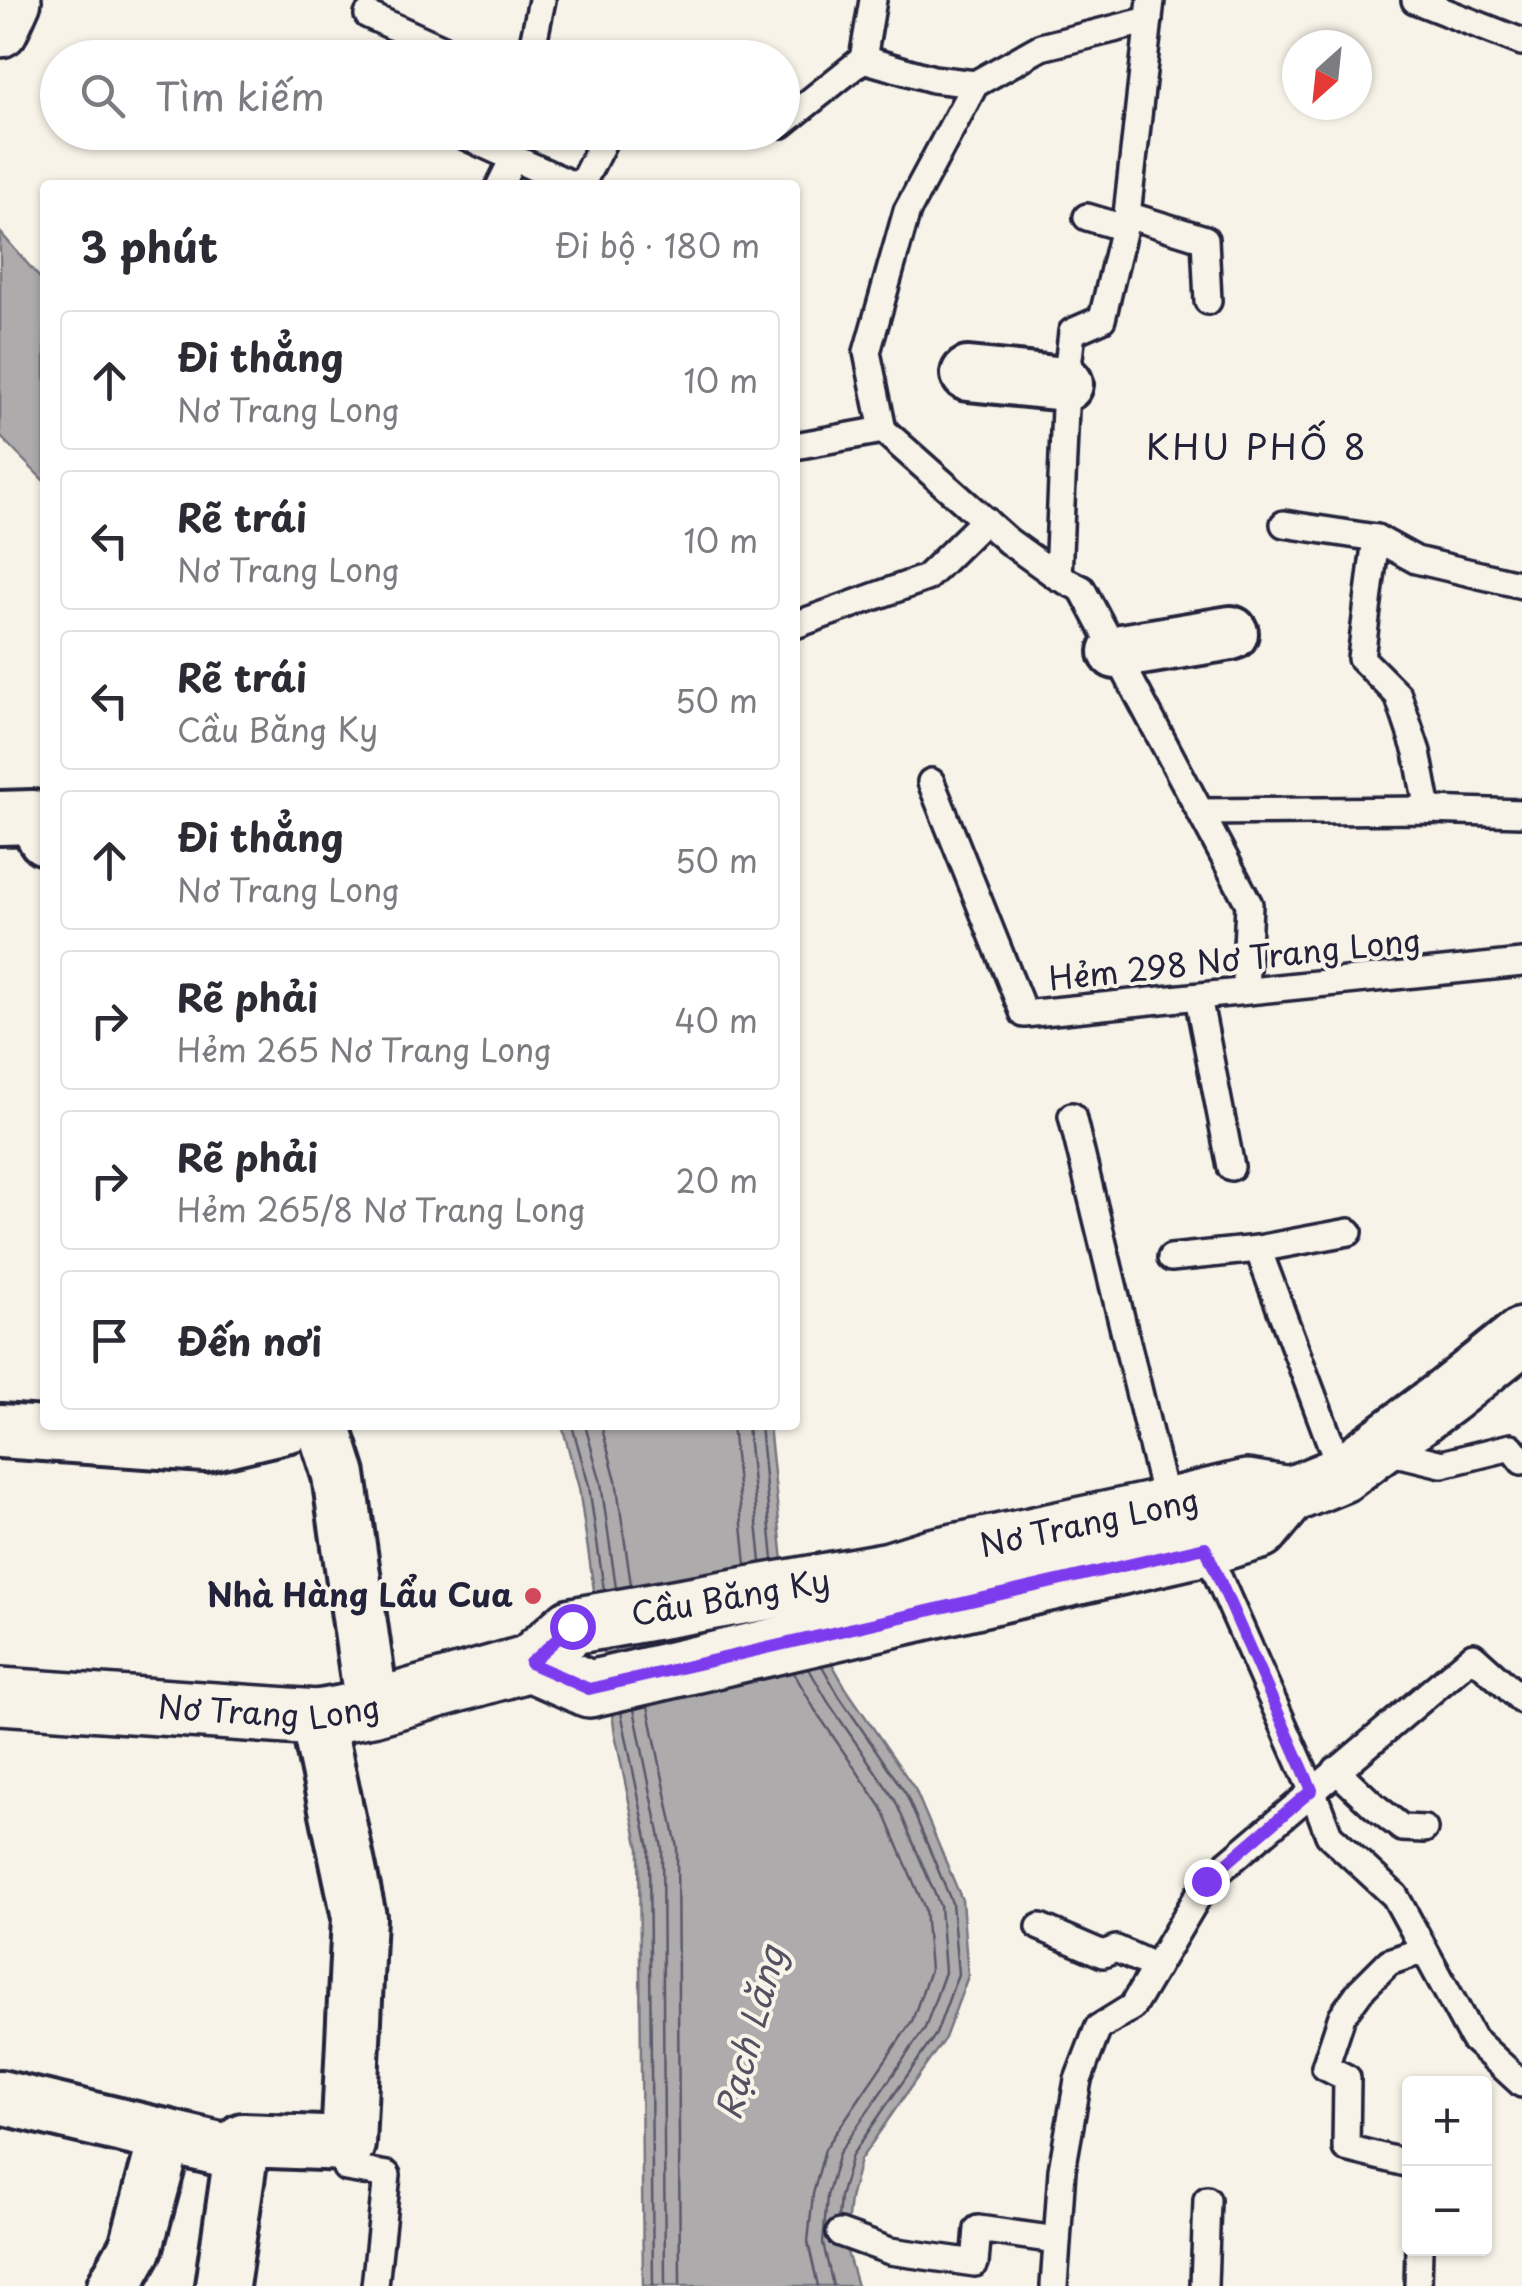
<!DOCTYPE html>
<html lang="vi">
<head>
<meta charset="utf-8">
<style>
	:root { --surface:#fff; --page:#f2f2f3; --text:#2b2b33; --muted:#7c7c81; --line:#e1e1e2 }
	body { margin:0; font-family:"Playpen Sans",sans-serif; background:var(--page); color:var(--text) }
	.controls { position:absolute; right:30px; bottom:30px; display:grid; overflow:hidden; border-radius:10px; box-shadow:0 2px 8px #0004 }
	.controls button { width:90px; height:90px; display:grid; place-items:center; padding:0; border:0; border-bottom:2px solid var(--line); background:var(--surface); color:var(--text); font:50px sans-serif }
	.compass { position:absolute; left:1282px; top:30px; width:90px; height:90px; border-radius:50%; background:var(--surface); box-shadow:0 2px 8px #0004; rotate:207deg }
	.stop { position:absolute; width:30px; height:30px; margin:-22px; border:8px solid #7c3aed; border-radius:50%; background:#fff }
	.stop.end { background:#7c3aed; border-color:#fff; box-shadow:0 2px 10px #0008 }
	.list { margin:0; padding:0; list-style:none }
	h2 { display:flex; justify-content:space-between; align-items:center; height:130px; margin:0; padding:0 40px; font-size:42px }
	h2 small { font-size:32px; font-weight:400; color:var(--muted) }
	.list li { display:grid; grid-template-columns:65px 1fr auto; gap:30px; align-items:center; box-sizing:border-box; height:140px; margin:0 20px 20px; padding:0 20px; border:2px solid var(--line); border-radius:10px }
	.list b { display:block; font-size:38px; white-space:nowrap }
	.list p { margin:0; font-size:32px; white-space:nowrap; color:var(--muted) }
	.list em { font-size:32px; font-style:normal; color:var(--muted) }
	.icon { flex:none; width:55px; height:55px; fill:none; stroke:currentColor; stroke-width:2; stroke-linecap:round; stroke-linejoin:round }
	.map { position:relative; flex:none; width:1522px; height:2286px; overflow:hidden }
	.search { position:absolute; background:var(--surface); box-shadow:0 2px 8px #0004; left:40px; top:40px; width:760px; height:110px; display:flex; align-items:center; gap:25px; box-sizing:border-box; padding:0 35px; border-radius:55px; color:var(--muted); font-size:38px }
	.panel { position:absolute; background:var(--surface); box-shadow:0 2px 8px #0004; left:40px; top:180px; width:760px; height:1250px; border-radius:10px }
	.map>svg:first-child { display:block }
	.water { fill:#aeabad; stroke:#76747f; stroke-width:2.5 }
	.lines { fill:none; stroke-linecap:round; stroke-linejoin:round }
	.shore { stroke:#5a5969; stroke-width:2.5 }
	.service-casing { stroke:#22223b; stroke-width:32 }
	.minor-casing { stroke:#22223b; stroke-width:60 }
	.tertiary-casing { stroke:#22223b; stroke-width:62 }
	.secondary-casing { stroke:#22223b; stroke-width:62 }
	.service { stroke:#f7f3e8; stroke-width:25 }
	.minor { stroke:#f7f3e8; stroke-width:52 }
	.tertiary { stroke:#f7f3e8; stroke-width:55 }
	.secondary { stroke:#f7f3e8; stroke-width:55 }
	.route { stroke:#7c3aed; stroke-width:12 }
	.poi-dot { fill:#d1495b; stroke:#f7f3e8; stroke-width:4 }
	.labels { text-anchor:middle; stroke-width:8; stroke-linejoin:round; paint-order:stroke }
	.street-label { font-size:32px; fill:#22223b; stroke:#f7f3e8 }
	.poi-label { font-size:32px; font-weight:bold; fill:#22223b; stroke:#f7f3e8; text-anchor:end }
	.neighbourhood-label { font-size:35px; letter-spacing:2.5px; fill:#22223b; stroke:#f7f3e8 }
	.water-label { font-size:35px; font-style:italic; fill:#535263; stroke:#f7f3e8 }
</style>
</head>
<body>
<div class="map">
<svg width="1522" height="2286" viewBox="0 0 1522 2286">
	<rect width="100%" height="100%" fill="#f7f3e8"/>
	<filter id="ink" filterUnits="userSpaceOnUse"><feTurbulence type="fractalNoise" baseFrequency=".01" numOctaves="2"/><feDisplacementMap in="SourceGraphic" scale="20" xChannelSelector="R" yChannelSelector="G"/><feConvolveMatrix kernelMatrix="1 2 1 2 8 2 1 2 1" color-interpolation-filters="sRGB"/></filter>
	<g filter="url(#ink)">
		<g class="water">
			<polygon points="0,232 45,284 45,482 0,436"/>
			<polygon points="562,1425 769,1425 785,1581 847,1690 915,1789 962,1900 968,1976 945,2038 860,2160 850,2199 845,2245 857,2286 643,2286 639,1849 615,1734 579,1488"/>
		</g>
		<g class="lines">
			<g class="shore">
				<polyline points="572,1425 589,1486 604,1590"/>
				<polyline points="585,1425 601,1483 616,1588"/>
				<polyline points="601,1425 616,1480 631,1585"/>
				<polyline points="732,1425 746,1565"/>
				<polyline points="747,1425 761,1562"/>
				<polyline points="760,1425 773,1560"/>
				<polyline points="822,1666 839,1696 906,1794 952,1903 958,1974 936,2034 852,2155 840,2197 838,2218"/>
				<polyline points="809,1669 828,1702 895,1800 940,1906 945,1972 925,2028 839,2153 827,2196 823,2243 833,2286"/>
				<polyline points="794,1673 815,1710 882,1808 925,1909 930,1970 912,2021 825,2149 813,2194 808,2242 818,2286"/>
				<polyline points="648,1706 677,1847 680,2286"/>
				<polyline points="634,1709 662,1848 665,2286"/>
				<polyline points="621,1712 649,1848 653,2286"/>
			</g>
			<g class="service-casing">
				<g id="service">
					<polyline points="1151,0 1127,215 1102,319 1072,332 1066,384 1058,577 1082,589 1249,904 1245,991"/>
					<polyline points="1415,0 1522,42"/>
					<polyline points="368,15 463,58"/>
					<polyline points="530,58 542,0"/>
					<polyline points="863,59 933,79 975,84"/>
					<polyline points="782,124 863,59 873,0"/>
					<polyline points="456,132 573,185"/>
					<polyline points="500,185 513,159"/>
					<polyline points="581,185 608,132"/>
					<polyline points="1127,215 1205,239 1208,301"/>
					<polyline points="1087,217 1124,228"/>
					<polyline points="883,430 867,352 907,211 975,84 1041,47 1149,20"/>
					<polyline points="795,446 883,430 1008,541 1058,577"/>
					<polyline points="1284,524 1376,538 1416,560 1522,585"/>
					<polyline points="1376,538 1361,658 1398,695 1417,752 1428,810"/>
					<polyline points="795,625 926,578 985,520"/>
					<polyline points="931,782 1024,1014 1522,963"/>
					<polyline points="1201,812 1428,810 1522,813"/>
					<polyline points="1198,997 1231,1167"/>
					<polyline points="1072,1116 1167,1507"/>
					<polyline points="1258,1249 1342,1474"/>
					<polyline points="1171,1258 1258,1249 1349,1232"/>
					<polyline points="1382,1452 1405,1455 1442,1464 1511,1447 1522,1461"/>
					<polyline points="1205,1547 1312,1790 1329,1835 1395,1896 1473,2039 1522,2084"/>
					<polyline points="1336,1770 1373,1805 1402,1828 1424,1829"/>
					<polyline points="1040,1927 1103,1954 1116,1949 1156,1967"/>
					<polyline points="348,2144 346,2168 387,2175 375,2286"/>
					<polyline points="1410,2164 1346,2148 1347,2078 1325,2067 1342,2016 1360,1991 1389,1962 1424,1950"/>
					<polyline points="840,2233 890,2251 975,2263 978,2229 1057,2240"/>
					<polyline points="1054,2286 1062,2170 1078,2080 1098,2028 1132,2007 1207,1881 1473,1656 1522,1700"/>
					<polyline points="1204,2286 1207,2200"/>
					<polyline points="1418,2286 1419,2248"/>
				</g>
			</g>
			<g class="minor-casing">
				<g id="minor">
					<polyline points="968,374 1066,384"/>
					<polyline points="1116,652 1231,633"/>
					<polyline points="0,818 33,817 45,838"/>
					<polyline points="323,1425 339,1475 372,1708"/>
					<polyline points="0,1431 205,1445 289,1425"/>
					<polyline points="0,2097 241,2154"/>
					<polyline points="114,2286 136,2247 166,2136"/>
					<polyline points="222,2286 243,2140 348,2144 359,1917 317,1718"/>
				</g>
			</g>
			<g class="tertiary-casing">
				<polyline id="tertiary" points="0,29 13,0"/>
			</g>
			<g class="secondary-casing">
				<g id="secondary">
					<polyline points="530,1663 589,1689 1205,1547 1260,1531 1290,1495 1342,1474 1447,1396 1522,1336"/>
					<path id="s1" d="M0,1696L317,1718L372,1708L530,1663L572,1626L890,1570L931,1557L1167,1507L1247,1488L1290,1495"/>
				</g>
			</g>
			<use href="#service" class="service"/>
			<use href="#minor" class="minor"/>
			<use href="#tertiary" class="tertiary"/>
			<use href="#secondary" class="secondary"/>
		</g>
	</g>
	<g class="lines" filter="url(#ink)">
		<polyline class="route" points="572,1626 530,1663 589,1689 1205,1547 1312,1790 1206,1881"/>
	</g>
	<circle class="poi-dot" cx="533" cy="1596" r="10"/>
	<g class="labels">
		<g class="street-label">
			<text transform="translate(1235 960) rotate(-6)" y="11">Hẻm 298 Nơ Trang Long</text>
			<text dy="11" stroke="none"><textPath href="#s1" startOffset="1122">Nơ Trang Long</textPath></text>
			<text dy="11" stroke="none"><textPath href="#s1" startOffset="755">Cầu Băng Ky</textPath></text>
			<text dy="11" stroke="none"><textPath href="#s1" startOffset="270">Nơ Trang Long</textPath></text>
		</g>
		<g class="poi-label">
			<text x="513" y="1607">Nhà Hàng Lẩu Cua</text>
		</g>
		<g class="neighbourhood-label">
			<text x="1257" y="460">KHU PHỐ 8</text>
		</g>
		<g class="water-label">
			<text transform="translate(751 2033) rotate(-75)" y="12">Rạch Lăng</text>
		</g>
	</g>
</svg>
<div class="controls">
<button>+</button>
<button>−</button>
</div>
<svg class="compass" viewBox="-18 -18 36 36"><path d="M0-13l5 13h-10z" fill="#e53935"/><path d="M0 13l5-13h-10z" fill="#7c7c81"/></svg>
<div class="stop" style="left:572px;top:1626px"></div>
<div class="stop end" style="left:1206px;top:1881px"></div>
<div class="search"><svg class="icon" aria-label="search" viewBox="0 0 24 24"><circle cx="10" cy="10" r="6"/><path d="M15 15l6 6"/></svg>Tìm kiếm</div>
<section class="panel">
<h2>3 phút<small>Đi bộ · 180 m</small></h2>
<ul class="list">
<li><svg class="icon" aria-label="ahead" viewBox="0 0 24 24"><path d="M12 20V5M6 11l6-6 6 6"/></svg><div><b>Đi thẳng</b><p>Nơ Trang Long</p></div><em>10 m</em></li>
<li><svg class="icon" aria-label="left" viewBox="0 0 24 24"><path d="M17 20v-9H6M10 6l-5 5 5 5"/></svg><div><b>Rẽ trái</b><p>Nơ Trang Long</p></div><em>10 m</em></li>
<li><svg class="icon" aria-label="left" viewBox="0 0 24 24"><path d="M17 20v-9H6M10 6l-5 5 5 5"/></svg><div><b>Rẽ trái</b><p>Cầu Băng Ky</p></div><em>50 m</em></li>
<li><svg class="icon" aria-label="ahead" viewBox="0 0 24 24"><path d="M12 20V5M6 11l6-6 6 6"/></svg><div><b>Đi thẳng</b><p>Nơ Trang Long</p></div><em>50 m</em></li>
<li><svg class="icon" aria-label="right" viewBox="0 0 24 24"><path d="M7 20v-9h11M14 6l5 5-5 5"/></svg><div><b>Rẽ phải</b><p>Hẻm 265 Nơ Trang Long</p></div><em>40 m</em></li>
<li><svg class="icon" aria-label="right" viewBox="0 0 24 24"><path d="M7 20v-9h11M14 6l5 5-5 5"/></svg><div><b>Rẽ phải</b><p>Hẻm 265/8 Nơ Trang Long</p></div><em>20 m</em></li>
<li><svg class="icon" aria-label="arrive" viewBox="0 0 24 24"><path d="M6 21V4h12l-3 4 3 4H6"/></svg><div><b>Đến nơi</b></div></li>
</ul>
</section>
</div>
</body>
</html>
